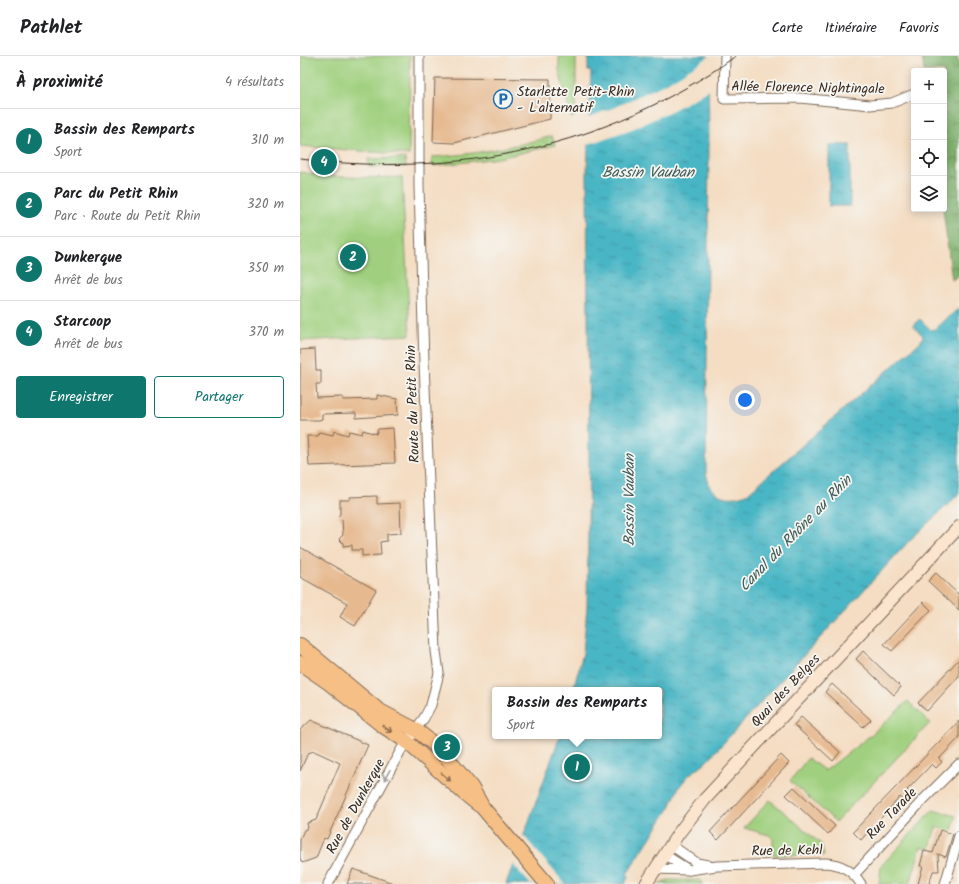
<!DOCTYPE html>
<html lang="fr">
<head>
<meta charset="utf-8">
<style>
	:root { --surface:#fff; --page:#f2f2f2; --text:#202124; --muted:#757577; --line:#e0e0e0; --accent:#0f766e }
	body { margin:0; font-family:Kalam,sans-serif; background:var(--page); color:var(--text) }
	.controls { position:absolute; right:12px; top:12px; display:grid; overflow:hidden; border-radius:4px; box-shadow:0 2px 10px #0003 }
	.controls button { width:36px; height:36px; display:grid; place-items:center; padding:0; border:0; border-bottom:1px solid var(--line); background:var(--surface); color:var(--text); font:20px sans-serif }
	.you { position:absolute; left:445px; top:344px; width:14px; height:14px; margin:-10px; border:3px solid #fff; border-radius:50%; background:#1a73e8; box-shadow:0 0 0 6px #1a73e833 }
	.badge { display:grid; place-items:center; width:26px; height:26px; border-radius:50%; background:var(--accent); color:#fff; font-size:13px; font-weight:700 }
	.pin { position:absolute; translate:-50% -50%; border:2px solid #fff; box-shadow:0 1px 4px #0006 }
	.popup { position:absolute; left:192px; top:631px; width:170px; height:52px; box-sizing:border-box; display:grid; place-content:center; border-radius:4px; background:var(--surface); filter:drop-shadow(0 1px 3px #0005); font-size:13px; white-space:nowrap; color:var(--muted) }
	.popup b { font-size:15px; color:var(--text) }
	.popup::after { content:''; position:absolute; left:50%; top:100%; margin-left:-8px; border:8px solid transparent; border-top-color:var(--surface) }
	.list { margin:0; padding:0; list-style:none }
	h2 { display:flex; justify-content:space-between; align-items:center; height:52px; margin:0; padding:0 16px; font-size:17px }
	h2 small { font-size:13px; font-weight:400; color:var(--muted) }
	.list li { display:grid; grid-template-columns:26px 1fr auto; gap:12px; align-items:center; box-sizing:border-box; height:64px; padding:0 16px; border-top:1px solid var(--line) }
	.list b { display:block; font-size:15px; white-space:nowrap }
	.list p { margin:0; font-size:13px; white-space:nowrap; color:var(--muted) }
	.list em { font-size:13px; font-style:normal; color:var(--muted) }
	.actions { display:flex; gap:8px; padding:12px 16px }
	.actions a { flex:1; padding:9px 0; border:1px solid var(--accent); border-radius:4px; text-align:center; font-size:14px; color:var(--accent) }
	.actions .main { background:var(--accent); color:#fff }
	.icon { flex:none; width:22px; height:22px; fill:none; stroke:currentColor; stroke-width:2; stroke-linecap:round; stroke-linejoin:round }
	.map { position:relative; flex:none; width:659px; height:828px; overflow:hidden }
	header { display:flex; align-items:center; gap:24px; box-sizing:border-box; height:56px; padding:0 20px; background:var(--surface); border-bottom:1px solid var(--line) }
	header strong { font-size:19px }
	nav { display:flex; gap:22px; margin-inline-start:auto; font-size:14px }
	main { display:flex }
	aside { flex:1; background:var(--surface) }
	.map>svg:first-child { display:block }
	.grass { fill:url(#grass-tufts); stroke:#6e7d4e }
	.forest { fill:url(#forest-crowns); stroke:#5e6e46 }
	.park { fill:#a0d07f; stroke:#6e7d4e }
	.water { fill:url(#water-ripples); stroke:#427072 }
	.pier { fill:#f4ddc2 }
	.building { fill:#e6b98f }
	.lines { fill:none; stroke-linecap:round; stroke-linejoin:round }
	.minor-casing { stroke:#7c6957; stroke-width:11 }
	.secondary-casing { stroke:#7c6957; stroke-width:14 }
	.primary-casing { stroke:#7c6957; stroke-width:16 }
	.minor { stroke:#fff; stroke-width:9 }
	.secondary { stroke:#fbe5cf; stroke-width:12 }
	.primary { stroke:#f5bf86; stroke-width:14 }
	.tram { stroke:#3b2a1e; stroke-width:1 }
	.oneway { stroke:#8f6d4d }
	.oneway2 { stroke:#a79f9a }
	.labels { text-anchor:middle; stroke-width:3.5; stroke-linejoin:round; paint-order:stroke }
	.street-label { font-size:14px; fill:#3b2a1e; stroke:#f6f6f2 }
	.poi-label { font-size:14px; fill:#3b2a1e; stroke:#f6f6f2; text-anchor:start }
	.water-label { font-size:15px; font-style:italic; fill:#405b58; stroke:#f6f6f2 }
</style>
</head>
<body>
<header>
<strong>Pathlet</strong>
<nav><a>Carte</a><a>Itinéraire</a><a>Favoris</a></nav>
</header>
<main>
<aside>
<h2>À proximité<small>4 résultats</small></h2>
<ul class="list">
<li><span class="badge">1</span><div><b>Bassin des Remparts</b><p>Sport</p></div><em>310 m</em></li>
<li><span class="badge">2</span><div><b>Parc du Petit Rhin</b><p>Parc · Route du Petit Rhin</p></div><em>320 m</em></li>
<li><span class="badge">3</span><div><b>Dunkerque</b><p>Arrêt de bus</p></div><em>350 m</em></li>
<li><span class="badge">4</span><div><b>Starcoop</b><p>Arrêt de bus</p></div><em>370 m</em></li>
</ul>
<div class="actions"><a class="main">Enregistrer</a><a>Partager</a></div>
</aside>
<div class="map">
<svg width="659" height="828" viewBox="0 0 659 828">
	<defs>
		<pattern id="grass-tufts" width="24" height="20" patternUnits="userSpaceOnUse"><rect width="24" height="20" fill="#a0d07f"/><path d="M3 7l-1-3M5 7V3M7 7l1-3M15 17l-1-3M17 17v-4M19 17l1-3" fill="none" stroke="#84a967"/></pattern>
		<pattern id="forest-crowns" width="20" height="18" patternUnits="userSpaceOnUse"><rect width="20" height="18" fill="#80b26e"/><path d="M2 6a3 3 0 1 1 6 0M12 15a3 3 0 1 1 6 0" fill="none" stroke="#6a915a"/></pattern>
		<pattern id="water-ripples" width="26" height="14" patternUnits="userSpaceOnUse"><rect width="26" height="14" fill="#4ab6c5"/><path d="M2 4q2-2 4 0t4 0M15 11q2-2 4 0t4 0" fill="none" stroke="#3f949f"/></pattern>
	</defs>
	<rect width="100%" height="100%" fill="#f6f6f2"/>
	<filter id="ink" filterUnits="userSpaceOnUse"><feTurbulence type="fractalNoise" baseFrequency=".025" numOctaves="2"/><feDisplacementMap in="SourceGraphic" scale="8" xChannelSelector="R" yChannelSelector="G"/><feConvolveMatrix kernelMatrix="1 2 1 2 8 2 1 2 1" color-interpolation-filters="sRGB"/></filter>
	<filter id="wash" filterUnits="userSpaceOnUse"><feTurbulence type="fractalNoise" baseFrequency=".012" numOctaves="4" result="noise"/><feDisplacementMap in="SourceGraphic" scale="16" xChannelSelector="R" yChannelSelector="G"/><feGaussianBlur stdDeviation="0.9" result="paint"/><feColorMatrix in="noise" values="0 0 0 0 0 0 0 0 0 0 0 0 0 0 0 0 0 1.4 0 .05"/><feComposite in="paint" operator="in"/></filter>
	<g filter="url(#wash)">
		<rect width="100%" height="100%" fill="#f4ddc2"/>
		<g class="grass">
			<path d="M252,80L255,89L199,102L132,110V101C173,99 213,91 252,80Z"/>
			<polygon points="105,102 106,111 69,111 68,103"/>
			<polygon points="368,824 401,824 402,828 359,828"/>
		</g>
		<polygon class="forest" points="622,0 657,0 659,8 659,219 652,224 643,153 644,153 644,15 624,15"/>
		<g class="park">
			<polygon points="0,0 110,0 109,99 0,90"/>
			<polygon points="259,0 276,0 276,60 271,62 259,14"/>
			<path d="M0,116C34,122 68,122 102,121L110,279L0,285Z"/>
			<polygon points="608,645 630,667 536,766 490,725 508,702 525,715 571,679"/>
			<polygon points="470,744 521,788 524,799 473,799 473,783 469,779 444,772"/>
			<polygon points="633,754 656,760 652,775 636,771 630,793 621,791 610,828 579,828 581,810"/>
		</g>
		<g class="water">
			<path d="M288,0H408L409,86L406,415C409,440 425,446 447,438L620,286L622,283L623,280L613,269L620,263L631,274L635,273L659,252V438L609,485L406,706L389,719L379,731L370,751L327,818L328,821L325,828H206L260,680H359V634H273L283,597L287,551L289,400L287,115L291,15H288Z"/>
			<rect x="529" y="89" width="21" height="61"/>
		</g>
		<g class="pier">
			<polygon points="410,0 411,32 390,45 363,59 332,73 286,89 287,62 313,52 367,27"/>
			<polygon points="222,778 265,828 230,828 212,807"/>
		</g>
		<g id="blocks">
			<g class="building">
				<polygon points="135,22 250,23 250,63 154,87 133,86"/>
				<polygon points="15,293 16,314 21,314 21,328 16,328 17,342 43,341 43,344 77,343 77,339 97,343 98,359 56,362 56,357 22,358 22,363 19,364 0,364 0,294"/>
				<polygon points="93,372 95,407 9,410 7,380 18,380 19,376 33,379 34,375 48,379 49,375 62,378 63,374 76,378 78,373"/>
				<polygon points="77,440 77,448 100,447 101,477 87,478 87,485 80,486 81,499 62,500 62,494 52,494 52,489 43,490 43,487 39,483 43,479 42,464 38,460 40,458 40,444 50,444 50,441"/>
				<polygon points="0,491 76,534 55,570 40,561 47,547 0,521"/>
				<polygon points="636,517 659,539 659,554 628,525"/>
				<polygon points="623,546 631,554 592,595 584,588"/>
				<polygon points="563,595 601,631 594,639 556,603"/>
				<polygon points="659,603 659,620 627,655 618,647"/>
				<polygon points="532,628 571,664 563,671 525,636"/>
				<polygon points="501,661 540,696 533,705 494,669"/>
				<polygon points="11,664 68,689 27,783 24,782 16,802 2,807 0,802 0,783 4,774 8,772 7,767 16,764 40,707 14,695 8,697 0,715 0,674"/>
				<polygon points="659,665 659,682 639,703 642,706 636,712 632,708 607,734 611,738 605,745 600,741 561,784 553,776"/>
				<polygon points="481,699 489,707 418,784 410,776"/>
				<polygon points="494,731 535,770 528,778 486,739"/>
				<polygon points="640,774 653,778 646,801 638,798 639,815 633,815 629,828 618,828 623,810 620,810 624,795 633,797"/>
				<polygon points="53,813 93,827 93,828 47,828"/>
			</g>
		</g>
	</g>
	<g filter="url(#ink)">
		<use href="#blocks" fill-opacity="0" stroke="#7c6957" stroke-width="1"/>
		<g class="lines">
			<g class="minor-casing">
				<g id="minor">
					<polyline points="425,0 424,43 500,42 570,49 592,47 614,38"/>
					<polyline points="371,789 397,807 408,809"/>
					<polyline points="365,799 389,814"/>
					<path d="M355,813L389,814L417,810L526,807C541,808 553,815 561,828"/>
					<polyline points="554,819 622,745 659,708"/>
					<polyline points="28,828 101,694 124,662 131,649 139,617 136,595 124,307 119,130 119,0"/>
					<polyline points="645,828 659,780"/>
				</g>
			</g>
			<g class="secondary-casing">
				<polyline id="secondary" points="346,828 378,778 405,743 659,471"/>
			</g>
			<g class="primary-casing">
				<g id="primary">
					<polyline points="0,589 78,654 116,674 139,692 171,731 183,752 247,828"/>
					<polyline points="0,607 29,627 83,670 106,685 165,738 179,749"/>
				</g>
			</g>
			<use href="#minor" class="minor"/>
			<use href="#secondary" class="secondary"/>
			<use href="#primary" class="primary"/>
			<path class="tram" d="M0,103C159,122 304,93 436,0"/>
		</g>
		<defs><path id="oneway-shaft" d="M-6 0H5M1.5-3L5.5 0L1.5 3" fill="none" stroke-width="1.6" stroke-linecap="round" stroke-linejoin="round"/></defs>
		<g class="oneway">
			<use href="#oneway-shaft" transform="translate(87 673) rotate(37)"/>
			<use href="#oneway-shaft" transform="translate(146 721) rotate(42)"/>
		</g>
		<use class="oneway2" href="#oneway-shaft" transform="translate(87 719) rotate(119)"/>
	</g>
	<defs>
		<g id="parking-ring" transform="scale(1)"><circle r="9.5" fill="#f6f6f2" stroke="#1f6fb2" stroke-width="1.5"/><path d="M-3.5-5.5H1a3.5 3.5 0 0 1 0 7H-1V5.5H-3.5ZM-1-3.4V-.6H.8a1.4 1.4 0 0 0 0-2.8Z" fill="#1f6fb2"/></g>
	</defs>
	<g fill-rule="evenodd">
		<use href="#parking-ring" x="203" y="43"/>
	</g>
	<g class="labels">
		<g class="street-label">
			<text transform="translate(508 31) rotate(1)" y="5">Allée Florence Nightingale</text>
			<text transform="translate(112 348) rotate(-92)" y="5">Route du Petit Rhin</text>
			<text transform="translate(485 634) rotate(-47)" y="5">Quai des Belges</text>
			<text transform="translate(55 750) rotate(-61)" y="5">Rue de Dunkerque</text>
			<text transform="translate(591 757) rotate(-46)" y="5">Rue Tarade</text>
			<text transform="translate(487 794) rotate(-1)" y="5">Rue de Kehl</text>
		</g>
		<g class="poi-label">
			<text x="217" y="40">Starlette Petit-Rhin<tspan x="217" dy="16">- L'alternatif</tspan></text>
		</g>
		<g class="water-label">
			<text x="348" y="121">Bassin Vauban</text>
			<text transform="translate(329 444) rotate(-90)" y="5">Bassin Vauban</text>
			<text transform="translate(495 477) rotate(-46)" y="5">Canal du Rhône au Rhin</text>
		</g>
	</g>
</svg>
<div class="controls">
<button>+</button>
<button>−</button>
<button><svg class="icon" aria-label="locate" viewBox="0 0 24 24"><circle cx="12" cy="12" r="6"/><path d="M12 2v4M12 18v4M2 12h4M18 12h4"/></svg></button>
<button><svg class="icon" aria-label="layers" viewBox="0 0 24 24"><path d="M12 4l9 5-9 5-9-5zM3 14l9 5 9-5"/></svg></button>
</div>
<div class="you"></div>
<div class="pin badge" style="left:277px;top:711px">1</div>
<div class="popup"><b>Bassin des Remparts</b>Sport</div>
<div class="pin badge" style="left:53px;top:201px">2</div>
<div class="pin badge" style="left:147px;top:691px">3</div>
<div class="pin badge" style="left:24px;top:106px">4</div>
</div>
</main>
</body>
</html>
